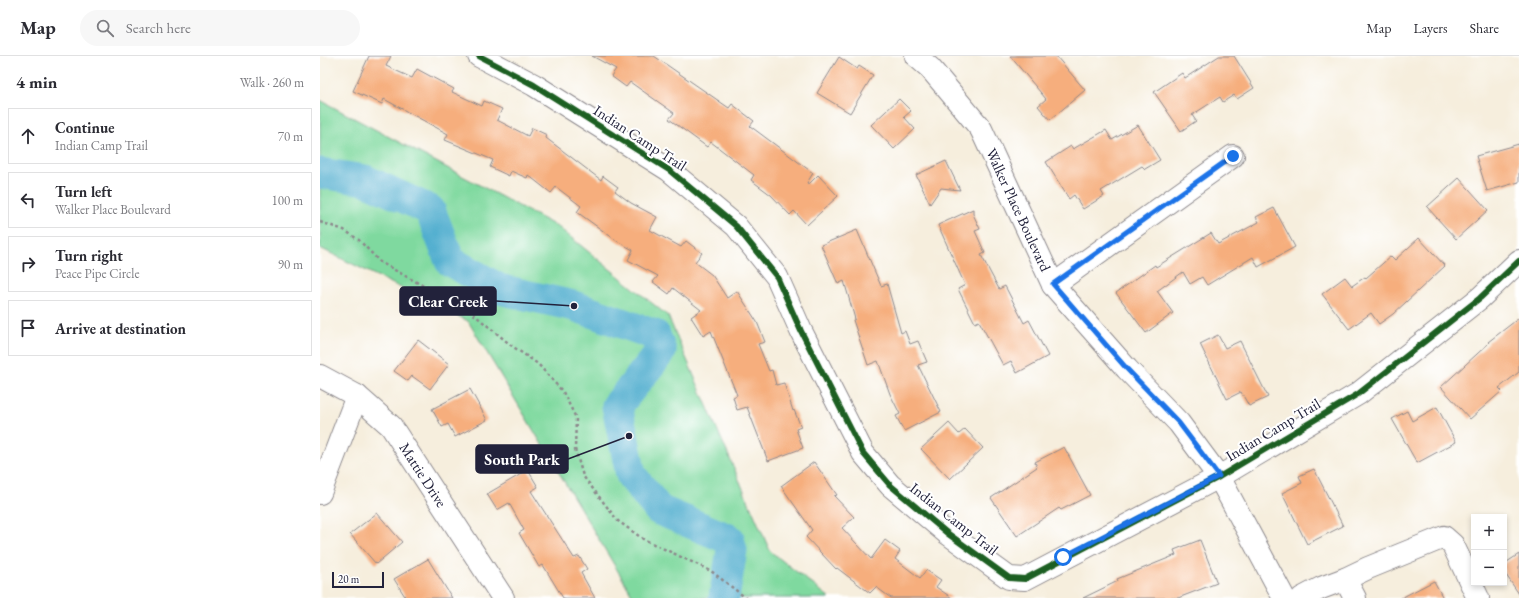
<!DOCTYPE html>
<html lang="en">
<head>
<meta charset="utf-8">
<style>
	:root { --surface:#fff; --page:#f7f7f7; --text:#2b2b33; --muted:#7c7c81; --line:#e1e1e2 }
	body { margin:0; font-family:"EB Garamond",serif; background:var(--page); color:var(--text) }
	.controls { position:absolute; right:12px; bottom:12px; display:grid; overflow:hidden; border-radius:0px; box-shadow:0 2px 6px #0003 }
	.controls button { width:36px; height:36px; display:grid; place-items:center; padding:0; border:0; border-bottom:1px solid var(--line); background:var(--surface); color:var(--text); font:20px sans-serif }
	.scale { position:absolute; left:12px; bottom:10px; width:52px; box-sizing:border-box; padding-left:4px; border:2px solid #22223b; border-top:0; font-size:11px; line-height:14px; white-space:nowrap; color:#22223b; -webkit-text-stroke:3px #fff; paint-order:stroke }
	.stop { position:absolute; width:12px; height:12px; margin:-9px; border:3px solid #1a73e8; border-radius:50%; background:#fff }
	.stop.end { background:#1a73e8; border-color:#fff; box-shadow:0 1px 4px #0008 }
	.list { margin:0; padding:0; list-style:none }
	h2 { display:flex; justify-content:space-between; align-items:center; height:52px; margin:0; padding:0 16px; font-size:17px }
	h2 small { font-size:13px; font-weight:400; color:var(--muted) }
	.list li { display:grid; grid-template-columns:26px 1fr auto; gap:12px; align-items:center; box-sizing:border-box; height:56px; margin:0 8px 8px; padding:0 8px; border:1px solid var(--line); border-radius:0px }
	.list b { display:block; font-size:15px; white-space:nowrap }
	.list p { margin:0; font-size:13px; white-space:nowrap; color:var(--muted) }
	.list em { font-size:13px; font-style:normal; color:var(--muted) }
	.icon { flex:none; width:22px; height:22px; fill:none; stroke:currentColor; stroke-width:2; stroke-linecap:round; stroke-linejoin:round }
	.map { position:relative; flex:none; width:1199px; height:542px; overflow:hidden }
	header { display:flex; align-items:center; gap:24px; box-sizing:border-box; height:56px; padding:0 20px; background:var(--surface); border-bottom:1px solid var(--line) }
	header strong { font-size:19px }
	nav { display:flex; gap:22px; margin-inline-start:auto; font-size:14px }
	.search { width:280px; height:36px; background:var(--page); display:flex; align-items:center; gap:10px; box-sizing:border-box; padding:0 14px; border-radius:22px; color:var(--muted); font-size:15px }
	main { display:flex }
	aside { flex:1; background:var(--surface) }
	.map>svg:first-child { display:block }
	.green { fill:#7fd99f; stroke:#507e6d }
	.lines { fill:none; stroke-linecap:round; stroke-linejoin:round }
	.river { stroke:#51aecf; stroke-width:31 }
	.building { fill:#f6ae7d }
	.minor-casing { stroke:#8c888c; stroke-width:24 }
	.path { stroke:#8c888c; stroke-width:2.5; stroke-dasharray:3 3; stroke-linecap:butt }
	.minor { stroke:#fff; stroke-width:22 }
	.cycleway-casing { stroke:#fff; stroke-width:8 }
	.cycleway { stroke:#1b5e20; stroke-width:6 }
	.route { stroke:#1a73e8; stroke-width:5 }
	.labels { text-anchor:middle; stroke-width:4; stroke-linejoin:round; paint-order:stroke }
	.street-label { font-size:15px; fill:#22223b; stroke:#fff }
	.leader { fill:none; stroke:#22223b; stroke-width:1.5 }
	.callout-dot { fill:#22223b; stroke:#fff; stroke-width:1.5 }
	.callout { fill:#22223b; stroke:#22223b; stroke-width:1.5 }
	.callout-label { font-size:16px; text-anchor:middle; font-weight:bold; fill:#fff }
</style>
</head>
<body>
<header>
<strong>Map</strong>
<div class="search"><svg class="icon" aria-label="search" viewBox="0 0 24 24"><circle cx="10" cy="10" r="6"/><path d="M15 15l6 6"/></svg>Search here</div>
<nav><a>Map</a><a>Layers</a><a>Share</a></nav>
</header>
<main>
<aside>
<h2>4 min<small>Walk · 260 m</small></h2>
<ul class="list">
<li><svg class="icon" aria-label="ahead" viewBox="0 0 24 24"><path d="M12 20V5M6 11l6-6 6 6"/></svg><div><b>Continue</b><p>Indian Camp Trail</p></div><em>70 m</em></li>
<li><svg class="icon" aria-label="left" viewBox="0 0 24 24"><path d="M17 20v-9H6M10 6l-5 5 5 5"/></svg><div><b>Turn left</b><p>Walker Place Boulevard</p></div><em>100 m</em></li>
<li><svg class="icon" aria-label="right" viewBox="0 0 24 24"><path d="M7 20v-9h11M14 6l5 5-5 5"/></svg><div><b>Turn right</b><p>Peace Pipe Circle</p></div><em>90 m</em></li>
<li><svg class="icon" aria-label="arrive" viewBox="0 0 24 24"><path d="M6 21V4h12l-3 4 3 4H6"/></svg><div><b>Arrive at destination</b></div></li>
</ul>
</aside>
<div class="map">
<svg width="1199" height="542" viewBox="0 0 1199 542">
	<rect width="100%" height="100%" fill="#fff"/>
	<filter id="ink" filterUnits="userSpaceOnUse"><feTurbulence type="fractalNoise" baseFrequency=".025" numOctaves="2"/><feDisplacementMap in="SourceGraphic" scale="8" xChannelSelector="R" yChannelSelector="G"/><feConvolveMatrix kernelMatrix="1 2 1 2 8 2 1 2 1" color-interpolation-filters="sRGB"/></filter>
	<filter id="wash" filterUnits="userSpaceOnUse"><feTurbulence type="fractalNoise" baseFrequency=".012" numOctaves="4" result="noise"/><feDisplacementMap in="SourceGraphic" scale="16" xChannelSelector="R" yChannelSelector="G"/><feGaussianBlur stdDeviation="0.9" result="paint"/><feColorMatrix in="noise" values="0 0 0 0 0 0 0 0 0 0 0 0 0 0 0 0 0 1.4 0 .05"/><feComposite in="paint" operator="in"/></filter>
	<g filter="url(#wash)">
		<rect width="100%" height="100%" fill="#f6eedd"/>
		<polygon class="green" points="0,44 238,171 348,260 450,495 510,542 314,542 148,265 0,192"/>
		<g class="lines">
			<polyline class="river" points="0,117 45,124 110,154 130,205 179,233 254,250 335,279 341,295 297,350 311,419 339,454 409,483 412,494 404,542"/>
		</g>
		<g id="blocks">
			<g class="building">
				<polygon points="49,0 71,0 66,10 92,22 97,13 134,33 132,36 162,50 164,45 182,53 177,64 208,80 212,72 227,79 226,82 281,124 283,120 298,131 295,135 311,147 337,161 330,174 361,191 366,185 382,197 375,206 392,219 407,242 417,235 437,266 445,286 438,288 449,315 452,314 456,329 464,327 473,355 474,354 481,371 476,373 483,392 448,405 427,351 417,354 413,341 417,339 391,275 383,280 371,261 381,254 353,232 349,238 333,226 338,220 308,204 313,194 297,185 257,156 261,150 236,131 231,137 208,119 207,122 191,115 189,120 170,111 173,104 125,84 128,78 64,43 62,48 33,35"/>
				<polygon points="272,0 334,0 409,52 412,48 434,65 430,70 493,117 487,127 489,128 498,119 518,140 487,169 474,155 470,159 451,139 431,124 434,119 391,86 387,91 349,63 354,57 310,26 306,31 291,20 296,13"/>
				<polygon points="690,0 736,0 765,34 730,64 718,50 726,43"/>
				<polygon points="899,0 914,0 934,32 917,43 914,39 903,46 900,41 872,59 876,65 861,75 834,36 862,17 865,22"/>
				<polygon points="519,1 537,13 539,10 553,19 530,57 497,37"/>
				<polygon points="579,43 591,55 584,61 595,73 574,93 551,69"/>
				<polygon points="818,69 840,104 825,113 822,110 781,135 784,140 763,153 754,139 749,143 726,106 751,90 753,93 786,74 792,84"/>
				<polygon points="1199,88 1199,126 1167,135 1156,100"/>
				<polygon points="626,105 640,134 621,132 610,148 596,119"/>
				<polygon points="1139,122 1168,154 1136,183 1107,151"/>
				<polygon points="954,152 975,191 938,211 933,201 887,229 882,221 870,228 863,216 837,235 853,257 826,277 796,237 835,209 836,211 891,177 898,188 939,166 936,161"/>
				<polygon points="653,153 653,158 660,173 655,175 665,197 661,199 679,233 685,230 704,267 709,264 728,300 697,317 691,305 683,309 659,265 655,267 638,233 645,229 618,169"/>
				<polygon points="537,174 561,230 567,228 581,277 585,275 590,288 598,285 607,306 598,309 621,356 584,375 576,360 580,358 570,338 558,305 548,309 533,264 535,263 524,225 518,228 501,189"/>
				<polygon points="1099,182 1125,210 1073,258 1059,268 1051,257 1029,273 1002,238 1025,221 1032,230 1045,221 1046,222 1071,200 1075,204"/>
				<polygon points="1199,262 1199,316 1179,332 1182,335 1150,363 1121,331 1169,287 1168,286"/>
				<polygon points="898,279 905,292 920,285 948,341 929,350 921,336 907,343 880,288"/>
				<polygon points="98,284 129,308 110,333 92,320 88,325 74,315"/>
				<polygon points="150,333 167,364 135,381 128,368 122,371 112,353"/>
				<polygon points="1117,351 1136,386 1097,407 1072,363 1087,355 1092,365"/>
				<polygon points="629,367 639,378 645,373 663,392 630,423 601,393"/>
				<polygon points="744,391 770,439 741,454 739,452 697,480 671,442 717,411 715,406"/>
				<polygon points="494,406 517,439 514,440 534,461 522,472 551,503 565,484 580,495 575,503 600,522 606,514 621,524 616,531 632,542 571,542 556,531 550,537 517,512 516,513 486,481 492,474 461,430"/>
				<polygon points="994,413 1023,470 987,488 962,437 982,427 979,420"/>
				<polygon points="208,414 218,431 211,435 254,502 259,500 267,513 261,517 275,542 243,542 223,509 219,511 199,477 204,474 189,447 177,454 167,438"/>
				<polygon points="57,457 82,486 56,508 30,478"/>
				<polygon points="880,484 897,527 858,542 763,542 798,525 797,523 856,499 854,494"/>
				<polygon points="1199,498 1199,538 1184,516 1184,508"/>
				<polygon points="108,503 132,542 86,542 74,523"/>
				<polygon points="1114,525 1123,542 1081,542"/>
			</g>
		</g>
	</g>
	<g filter="url(#ink)">
		<use href="#blocks" fill-opacity="0" stroke="#8c888c" stroke-width="1"/>
		<g class="lines">
			<g class="minor-casing">
				<g id="minor">
					<polyline points="159,0 214,29 349,114 416,170 457,221 481,275 543,397 570,429 627,477 689,522 705,523 899,421 1038,338 1160,242 1199,205"/>
					<path id="s1" d="M596,0L610,12L661,73L733,229L807,313L859,367L899,421L964,542"/>
					<polyline points="733,229 913,100"/>
					<path id="s2" d="M0,320L37,340L71,370L183,542"/>
					<polyline points="0,437 37,340"/>
					<polyline points="982,542 1001,532 1025,523"/>
					<polyline points="1035,542 1025,523 1048,512 1124,481 1133,489 1158,542"/>
				</g>
			</g>
			<polyline class="path" points="0,166 24,174 39,184 60,206 151,256 192,290 218,308 243,336 256,362 255,393 263,420 298,465 323,483 391,515 426,542"/>
			<use href="#minor" class="minor"/>
			<g class="cycleway-casing">
				<polyline id="cycleway" points="159,0 214,29 349,114 416,170 457,221 481,275 543,397 570,429 627,477 689,522 705,523 899,421 1038,338 1160,242 1199,205"/>
			</g>
			<use href="#cycleway" class="cycleway"/>
		</g>
	</g>
	<g class="lines" filter="url(#ink)">
		<polyline class="route" points="743,501 899,420 859,367 807,313 733,228 913,100"/>
	</g>
	<g class="labels">
		<g class="street-label">
			<text transform="translate(320 82) rotate(33)" y="5">Indian Camp Trail</text>
			<text dy="5" stroke="none"><textPath href="#s1" startOffset="187">Walker Place Boulevard</textPath></text>
			<text transform="translate(953 374) rotate(-31)" y="5">Indian Camp Trail</text>
			<text dy="5" stroke="none"><textPath href="#s2" startOffset="146">Mattie Drive</textPath></text>
			<text transform="translate(634 463) rotate(38)" y="5">Indian Camp Trail</text>
		</g>
	</g>
	<path class="leader" d="M254 250L176 245M309 380L248 403"/>
	<g class="callout-dot">
		<circle cx="254" cy="250" r="4"/>
		<circle cx="309" cy="380" r="4"/>
	</g>
	<g class="callout">
		<rect x="80" y="231" width="96" height="28" rx="4"/>
		<rect x="156" y="389" width="92" height="28" rx="4"/>
	</g>
	<g class="callout-label">
		<text x="128" y="251">Clear Creek</text>
		<text x="202" y="409">South Park</text>
	</g>
</svg>
<div class="controls">
<button>+</button>
<button>−</button>
</div>
<div class="scale">20 m</div>
<div class="stop" style="left:743px;top:501px"></div>
<div class="stop end" style="left:913px;top:100px"></div>
</div>
</main>
</body>
</html>
